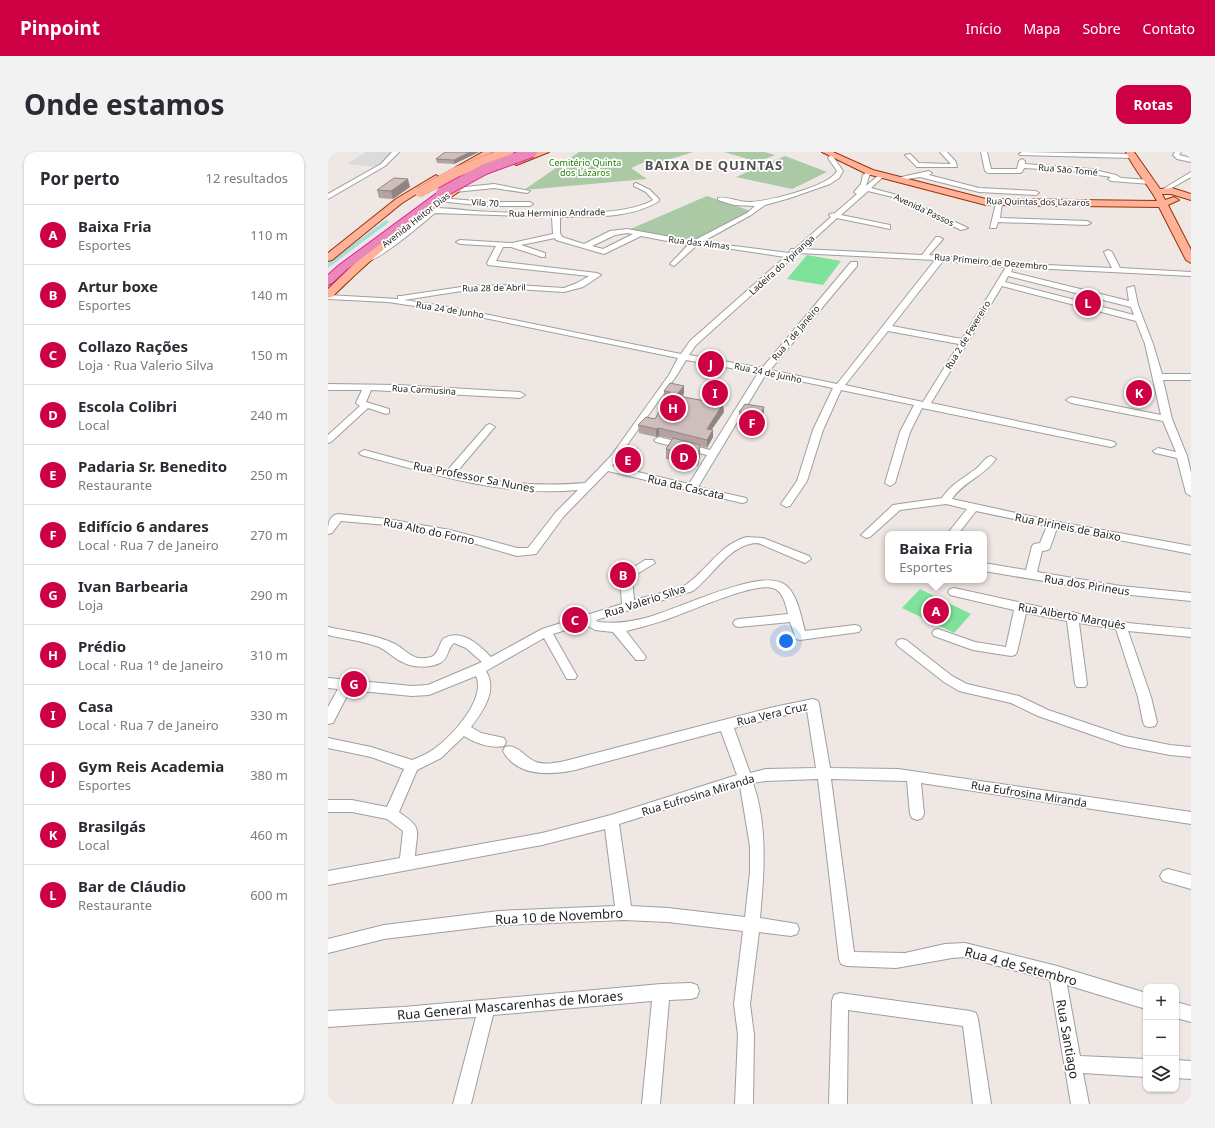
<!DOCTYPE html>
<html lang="pt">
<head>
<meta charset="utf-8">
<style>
	:root { --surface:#fff; --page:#f2f2f3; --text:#2b2b33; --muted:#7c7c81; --line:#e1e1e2; --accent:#cc0043 }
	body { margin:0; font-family:"Noto Sans",sans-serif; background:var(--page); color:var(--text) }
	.controls { position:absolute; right:12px; bottom:12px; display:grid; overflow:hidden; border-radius:8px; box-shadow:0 1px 3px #0004 }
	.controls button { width:36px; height:36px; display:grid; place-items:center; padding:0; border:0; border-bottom:1px solid var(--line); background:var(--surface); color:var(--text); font:20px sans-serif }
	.you { position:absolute; left:458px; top:489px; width:14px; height:14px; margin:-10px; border:3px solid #fff; border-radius:50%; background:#1a73e8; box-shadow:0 0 0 6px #1a73e833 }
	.badge { display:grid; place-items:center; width:26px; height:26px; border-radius:50%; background:var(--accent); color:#fff; font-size:13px; font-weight:700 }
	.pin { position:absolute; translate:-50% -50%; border:2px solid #fff; box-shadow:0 1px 4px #0006 }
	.popup { position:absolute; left:557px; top:379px; width:102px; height:52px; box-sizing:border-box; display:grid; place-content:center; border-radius:8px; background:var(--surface); filter:drop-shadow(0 1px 3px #0005); font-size:13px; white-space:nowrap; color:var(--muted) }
	.popup b { font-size:15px; color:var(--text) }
	.popup::after { content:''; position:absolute; left:50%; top:100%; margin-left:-8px; border:8px solid transparent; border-top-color:var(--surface) }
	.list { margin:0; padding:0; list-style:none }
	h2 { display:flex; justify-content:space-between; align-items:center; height:52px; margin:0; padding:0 16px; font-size:17px }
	h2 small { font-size:13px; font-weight:400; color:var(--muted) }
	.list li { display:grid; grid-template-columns:26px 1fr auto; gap:12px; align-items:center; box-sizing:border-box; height:60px; padding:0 16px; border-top:1px solid var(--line) }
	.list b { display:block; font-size:15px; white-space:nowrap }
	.list p { margin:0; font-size:13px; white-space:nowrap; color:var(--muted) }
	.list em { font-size:13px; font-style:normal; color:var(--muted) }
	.icon { flex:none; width:22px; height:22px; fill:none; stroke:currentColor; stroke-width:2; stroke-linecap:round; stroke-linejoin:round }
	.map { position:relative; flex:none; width:863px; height:952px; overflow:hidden; border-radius:12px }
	header { display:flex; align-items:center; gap:24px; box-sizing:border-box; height:56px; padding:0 20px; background:var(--accent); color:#fff }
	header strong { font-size:19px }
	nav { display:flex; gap:22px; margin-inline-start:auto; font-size:14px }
	.intro { display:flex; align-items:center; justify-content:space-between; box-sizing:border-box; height:96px; padding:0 24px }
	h1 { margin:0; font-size:28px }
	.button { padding:10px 18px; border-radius:12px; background:var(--accent); color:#fff; font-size:14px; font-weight:700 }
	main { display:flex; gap:24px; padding:0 24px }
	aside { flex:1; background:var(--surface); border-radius:12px; box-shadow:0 1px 3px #0004 }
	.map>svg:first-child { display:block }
	.residential { fill:#dcdbdb }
	.cemetery { fill:#aac9a4 }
	.pitch { fill:#7ee29a }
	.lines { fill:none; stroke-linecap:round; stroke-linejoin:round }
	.canal { fill:#a2dfd9; fill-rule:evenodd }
	.minor-casing { stroke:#9f9f9f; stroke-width:2 }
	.major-casing { stroke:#983400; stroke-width:2 }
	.highway-casing { stroke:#e01da0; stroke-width:2 }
	.minor { fill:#fff; fill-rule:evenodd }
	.major { fill:#ffb199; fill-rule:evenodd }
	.highway { fill:#ea88ba; fill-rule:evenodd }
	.major-bridge-casing { stroke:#983400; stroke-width:10; stroke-linecap:butt }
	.highway-bridge-casing { stroke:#e01da0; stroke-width:12; stroke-linecap:butt }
	.major-bridge { stroke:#ffb199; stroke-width:10 }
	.highway-bridge { stroke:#ea88ba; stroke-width:10 }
	.wall { fill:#b2a3a2 }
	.shaded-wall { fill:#918584 }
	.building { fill:#cfbebc; stroke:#918584 }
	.labels { text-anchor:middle; stroke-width:3.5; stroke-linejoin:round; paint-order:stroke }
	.far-park-label { font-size:9px; fill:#258007; stroke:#fff }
	.far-street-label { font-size:9px; fill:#1e1e1e; stroke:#fff }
	.street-label { font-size:11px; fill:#1e1e1e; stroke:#fff }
	.far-district-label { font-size:13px; font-weight:bold; letter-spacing:1px; fill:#515151; stroke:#fff }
	.near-street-label { font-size:13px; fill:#1e1e1e; stroke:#fff }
</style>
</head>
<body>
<header>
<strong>Pinpoint</strong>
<nav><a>Início</a><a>Mapa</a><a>Sobre</a><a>Contato</a></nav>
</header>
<div class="intro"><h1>Onde estamos</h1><a class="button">Rotas</a></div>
<main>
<aside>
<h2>Por perto<small>12 resultados</small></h2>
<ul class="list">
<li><span class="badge">A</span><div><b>Baixa Fria</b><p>Esportes</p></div><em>110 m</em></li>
<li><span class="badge">B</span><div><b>Artur boxe</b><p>Esportes</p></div><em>140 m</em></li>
<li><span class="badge">C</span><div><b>Collazo Rações</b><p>Loja · Rua Valerio Silva</p></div><em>150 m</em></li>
<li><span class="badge">D</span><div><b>Escola Colibri</b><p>Local</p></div><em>240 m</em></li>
<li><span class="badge">E</span><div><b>Padaria Sr. Benedito</b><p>Restaurante</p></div><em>250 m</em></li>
<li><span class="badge">F</span><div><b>Edifício 6 andares</b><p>Local · Rua 7 de Janeiro</p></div><em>270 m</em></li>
<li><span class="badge">G</span><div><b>Ivan Barbearia</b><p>Loja</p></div><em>290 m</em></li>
<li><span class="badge">H</span><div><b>Prédio</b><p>Local · Rua 1ª de Janeiro</p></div><em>310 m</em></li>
<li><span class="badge">I</span><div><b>Casa</b><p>Local · Rua 7 de Janeiro</p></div><em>330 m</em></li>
<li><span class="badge">J</span><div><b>Gym Reis Academia</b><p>Esportes</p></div><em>380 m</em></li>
<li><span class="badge">K</span><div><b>Brasilgás</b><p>Local</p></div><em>460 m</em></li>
<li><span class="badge">L</span><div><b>Bar de Cláudio</b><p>Restaurante</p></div><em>600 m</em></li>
</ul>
</aside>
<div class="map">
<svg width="863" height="952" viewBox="0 0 863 952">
	<rect width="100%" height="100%" fill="#efe7e3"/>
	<polygon class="residential" points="38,0 63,0 59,6 49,15 19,12"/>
	<g class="cemetery">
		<polygon points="251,0 365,0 330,11 321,8 303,16 319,27 196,38"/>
		<polygon points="396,0 437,0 447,3 430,10"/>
		<polygon points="457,4 499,20 464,37 408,25"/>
		<polygon points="379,44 423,59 367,88 300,78"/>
	</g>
	<g class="pitch">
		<polygon points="479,103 513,109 495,133 459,127"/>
		<polygon points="592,437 643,462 626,481 574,456"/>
	</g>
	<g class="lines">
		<polygon class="canal" points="58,68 61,70 60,71 0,116 0,111"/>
		<g class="minor-casing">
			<g id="minor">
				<polygon points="0,0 6,0 0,4"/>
				<polygon points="64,0 71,0 57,14 0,47 0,42 53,12"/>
				<polygon points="612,0 619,0 628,10 629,15 589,15 577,3 582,2 591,11 623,12"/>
				<polygon points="653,0 659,0 663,17 689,17 691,9 694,7 697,9 697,12 762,17 788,23 793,26 823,28 826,30 823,32 783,29 780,27 783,25 746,19 696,16 694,20 692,21 660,21 657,19"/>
				<polygon points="694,0 803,2 806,4 803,6 692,3 691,2"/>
				<polygon points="847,0 853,0 851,3 863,6 863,10 849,7 845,3"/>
				<path d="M504,1L507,3L506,6L515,19L511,26L502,32L462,46L437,53L423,63L374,90L461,101L463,97H467L503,65L501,63L502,62L507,61L529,42L526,40L533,32L535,23L542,18L545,20L541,24L538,34L552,22H556V24L543,36L569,43L640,76L633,78L565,45L540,39L513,63L562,73V77L509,66L475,97L594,103L608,85H611L615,87L601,103L697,112L784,116L776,100L780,98L784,100L792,116L863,120V124L685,115L683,120L801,149L799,136L806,134L810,153L825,192L834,222H863V228H835L844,267L859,304L863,321V344L858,341L849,306L827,301L825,299L830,296L848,300L835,269L743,251L738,248L743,245L833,263L817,192L808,169L674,134L603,251L783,289L786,290L788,292L786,294L783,295L594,256L582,280L567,331L562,334L557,331L572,280L586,253L513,238L495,278L479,329L462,354L458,355L453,352L469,329L485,278L505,236L438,222L370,335L418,346L419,348L418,350L414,351L280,319L236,364L208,402L189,404L121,384L59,373L13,369L4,381L0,382C0,374 0,364 10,362L59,367L122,378L189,396H200L228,360L250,338C175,345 104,322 33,303L31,301L36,298L118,320L159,273L162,272L167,275L165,277L127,322C170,331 212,335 257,331L283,304L341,223L350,206L127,160L60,150L0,147V143L70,147V144H73L140,134L188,133L236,136L249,131L261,124L160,113L159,111L168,94L132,92L128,90L132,88L184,91L225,82L224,65L107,61C96,70 48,112 36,110V106L57,93L99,60L97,59V57C111,54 130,58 146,59C186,61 293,68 325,48L318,40L306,34V32L308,31L322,38L331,47V49C303,67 264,64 232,65V81L234,85L256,92L282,79L299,77L365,89L419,61L427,54L406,53L390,48V46C399,44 410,50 420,50C438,50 501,35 509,19L500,6ZM299,81L305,82L275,97L264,94L287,83ZM313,84L360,93L342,112L346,114L368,94L397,96L457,105L362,189L353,202L127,156L76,148L140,138L188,137L236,140L255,135L273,123L269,121L168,109L175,95H183L214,105H217V101L193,93L227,86L228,88L276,102ZM470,101L607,108L509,232L442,218L529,114V110H523L434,216L361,203L368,193ZM615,109L678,115L634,187L564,174ZM680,124L803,155L806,163L677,130ZM560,179L631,192L595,250L517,233ZM358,208L430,221L382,298L331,285L326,288L328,290L379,303L361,332L284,314L349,223Z"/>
				<polygon points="601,19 604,21 601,23 651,36 708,39 711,41 708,43 651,40 592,25 567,29 564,27"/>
				<polygon points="863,20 863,25 840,38 835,37"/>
				<polygon points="166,32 202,39 199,41 166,36 127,40 124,38 127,36"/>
				<polygon points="112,46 159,50 202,50 205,52 202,54 159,54 110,49 109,48"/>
				<polygon points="671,49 674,51 672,66 759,69 763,71 759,73 670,70 668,76 662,76 668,51"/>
				<polygon points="0,232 70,233 192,240 197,243 192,246 43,238 38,250 61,257 61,261 58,262 40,256 3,290 0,291 0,283 32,254 28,251 34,238 0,238"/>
				<path d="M663,304L668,307C656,324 635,330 624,347L725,369L863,394V402L729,376L722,396L720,398L714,399L709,420L793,434L863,441V449L793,442L656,419V411L698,418L704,394L706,392L712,391L719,374L648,359L630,382H619L639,357L618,352L572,358L542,385L538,386L533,383L565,353L614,346C623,332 636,326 649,316C653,313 657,305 663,304Z"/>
				<path d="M419,385L435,386L481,404L483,407L477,411L430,391C402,391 385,424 365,439L268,468L270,470C288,472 303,470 321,465C350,457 429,418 454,431C469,438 473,465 477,479L527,473L531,474L533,477L531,480L472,488L468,487L462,470L411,475L407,474L405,471L407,468L411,467L460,462C458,453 455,439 445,436C426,430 366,458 345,465C330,471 314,475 298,479L318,505L316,508H308L285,480L267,478L257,472L225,482L249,524L247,527H239L216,486L158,519C170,539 155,559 143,575L153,581L176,586L178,590L176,594C165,597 146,591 136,584L113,606L89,618L71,660C95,677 89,676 87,704L214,681L283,663L409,623L393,579L247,618C223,623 189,625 175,599L177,595C189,591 197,606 208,610C217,613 227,611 237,609L446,555L485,547L490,549L491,552L502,616L570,617L863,660V672L593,631L596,662L594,666L589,668L584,666L582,662L579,629L503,627L526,800L577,801L617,792L637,791L729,814L818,841V857L739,833L752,904L818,907V925L755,921L761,952H743L722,828L637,805L624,806L568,816L519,814L513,812L511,807L490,627L438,629L425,631C440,673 436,723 432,766L469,772L471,777L469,782L463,784L431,780L422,852L426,883L425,952H407L410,883L406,852L415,779L340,770L296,768L171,773L56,787L0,801V787L56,773L171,759L287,754L277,677L214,693L0,733V719L72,706L75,679L59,667L24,660H0V648H24L59,655L76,617L43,605L0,596V586L43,595L84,608C92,605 99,602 106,597C123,585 159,547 148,524L101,543L84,544L22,538L5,571L0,572V555L10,537L0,536V526L84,534L100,533L154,510L138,496L126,491C119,496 121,507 112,511C102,516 84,516 74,510C65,506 60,499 51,495C35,489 17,487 0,483V475C22,480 46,482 67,492C80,499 84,510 103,505C110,503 111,492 115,487C133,476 150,492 163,505L214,477L294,452L292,424L317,408H325L327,411L304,425L306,448C319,444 348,439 359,432C380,417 392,392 419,385ZM479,558L488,616L438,617L422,621L406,576ZM412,634L422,694V720L417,765L340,756L303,754L291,672Z"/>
				<path d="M626,436L740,461L744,460C781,471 823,473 863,477V485L800,479L823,545L829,570L827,574L822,575L817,574L815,570L810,545L788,477L751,471L759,532L757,535H749L747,532L739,469L698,461L689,500L687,503L683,504L645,498L606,484L604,481L606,478L610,477L647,490L678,495L686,458L622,443L620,440L622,437Z"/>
				<polygon points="574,487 578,488 624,524 639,532 691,544 720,558 797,584 842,593 863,595 863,605 842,603 796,594 710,564 683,551 631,539 616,530 570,494 568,491 570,488"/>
				<polygon points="840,717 863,723 863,737 835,729 832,724 835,719"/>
				<polygon points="363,831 369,833 371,839 369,845 363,847 341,848 332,952 314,952 324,849 165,863 143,952 125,952 148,865 0,875 0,859 75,855 333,832"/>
				<polygon points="512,841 642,859 648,861 650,867 663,952 645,952 635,874 520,858 519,952 501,952 504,849 506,843"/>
				<polygon points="848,850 863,854 863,870 848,866"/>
				<polygon points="848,908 863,909 863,927 848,926"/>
			</g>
		</g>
		<g class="major-casing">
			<g id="major">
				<polygon points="155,0 165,0 135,17 132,18 128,15"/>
				<polygon points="209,0 221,0 191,12 188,13 184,10"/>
				<path d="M494,0H505L545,18L658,47L829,49C820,32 806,18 798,0H806L832,37L844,36L863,42V48L843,42H834L837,48L846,45L851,48L840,53L863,98V111L858,108L831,55L658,53L539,22Z"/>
				<polygon points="108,23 112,26 111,28 74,51 4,108 0,109 0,101 68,47"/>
				<path d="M133,31L137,34L136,36C89,68 44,105 4,145L0,146V137L27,111L109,46Z"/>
			</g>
		</g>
		<g class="highway-casing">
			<polygon id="highway" points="113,38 117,39 118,41 117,43 18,118 4,131 0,133 0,123 10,114"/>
		</g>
		<use href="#minor" class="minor"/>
		<use href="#major" class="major"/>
		<use href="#highway" class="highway"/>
		<g class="major-bridge-casing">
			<polyline id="major-bridge" points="92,40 128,20 180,0"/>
		</g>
		<g class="highway-bridge-casing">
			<polyline id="highway-bridge" points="113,41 157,17 204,0"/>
		</g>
		<use href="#major-bridge" class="major-bridge"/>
		<use href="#highway-bridge" class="highway-bridge"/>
	</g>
	<g class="wall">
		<polygon points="117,0 151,0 126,12 109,11 108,7"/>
		<polygon points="82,35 65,47 51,46 49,38"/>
		<polygon points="336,239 356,241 355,243 355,245 396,260 384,277 385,285 379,296 372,294 372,303 370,314 338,307 338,297 345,287 331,284 328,285 311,281 310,273 327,267 339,247 336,246"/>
		<polygon points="436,255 435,269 432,277 412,274 411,260"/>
		<polygon points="310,302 302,317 288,313 288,309"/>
	</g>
	<g class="shaded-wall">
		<polygon points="142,0 151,0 126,12 126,8"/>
		<polygon points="80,27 82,35 65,47 63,39"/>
		<polygon points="356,234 356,241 349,250 349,242"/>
		<polygon points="395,252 396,260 379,284 379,277"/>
		<polygon points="436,255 435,269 432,277 432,263"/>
		<polygon points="331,276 331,284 328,285 328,277"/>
		<polygon points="385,278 385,285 379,296 379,288"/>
		<polygon points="372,293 372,303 370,314 370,305"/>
		<polygon points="310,297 310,302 302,317 302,312"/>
	</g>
	<g class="building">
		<polygon points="117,0 142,0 126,8 108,7"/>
		<polygon points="66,26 80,27 63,39 49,38"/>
		<polygon points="342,231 356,234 349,242 355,243 355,245 395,252 379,277 385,278 379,288 331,276 328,277 310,273 318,265 327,267 342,240 336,239"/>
		<polygon points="417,252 436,255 432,263 411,260"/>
		<polygon points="345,286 372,293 370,305 338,297"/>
		<polygon points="298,294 310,297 302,312 288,309"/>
	</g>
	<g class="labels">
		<g class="far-park-label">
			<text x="257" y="14">Cemitério Quinta<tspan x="257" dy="10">dos Lázaros</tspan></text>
		</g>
		<g class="far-street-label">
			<text transform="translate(740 18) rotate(5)" y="3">Rua Sāo Tomé</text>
			<text transform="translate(710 50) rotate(1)" y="3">Rua Quintas dos Lazaros</text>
			<text transform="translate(157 51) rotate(3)" y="3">Vila 70</text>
			<text transform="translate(596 58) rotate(25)" y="3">Avenida Passos</text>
			<text transform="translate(229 61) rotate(-1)" y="3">Rua Herminio Andrade</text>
			<text transform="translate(88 68) rotate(-38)" y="3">Avenida Heitor Dias</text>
			<text transform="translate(371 91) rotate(7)" y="3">Rua das Almas</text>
			<text transform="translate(663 110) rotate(5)" y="3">Rua Primeiro de Dezembro</text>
			<text transform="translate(454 113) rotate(-42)" y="3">Ladeira do Ypiranga</text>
			<text transform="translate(166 136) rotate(-1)" y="3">Rua 28 de Abril</text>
			<text transform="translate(122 158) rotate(9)" y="3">Rua 24 de Junho</text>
			<text transform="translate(468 181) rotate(-50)" y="3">Rua 7 de Janeiro</text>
			<text transform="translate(640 183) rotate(-59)" y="3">Rua 2 de Fevereiro</text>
			<text transform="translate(440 221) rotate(12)" y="3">Rua 24 de Junho</text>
			<text transform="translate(96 238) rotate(3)" y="3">Rua Carmusina</text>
		</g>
		<g class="street-label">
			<text transform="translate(146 325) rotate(11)" y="4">Rua Professor Sa Nunes</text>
			<text transform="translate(358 335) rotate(13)" y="4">Rua da Cascata</text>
			<text transform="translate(740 375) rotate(11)" y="4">Rua Pirineis de Baixo</text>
			<text transform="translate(101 379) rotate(12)" y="4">Rua Alto do Forno</text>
			<text transform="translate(759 433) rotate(9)" y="4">Rua dos Pirineus</text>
			<text transform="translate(317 449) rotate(-18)" y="4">Rua Valerio Silva</text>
			<text transform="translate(744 464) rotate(10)" y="4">Rua Alberto Marquês</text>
			<text transform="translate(444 562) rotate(-13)" y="4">Rua Vera Cruz</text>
			<text transform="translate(701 642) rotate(9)" y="4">Rua Eufrosina Miranda</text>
			<text transform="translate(370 643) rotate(-17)" y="4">Rua Eufrosina Miranda</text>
		</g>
		<g class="far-district-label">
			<text x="386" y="18">BAIXA DE QUINTAS</text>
		</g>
		<g class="near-street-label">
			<text transform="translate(231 764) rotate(-3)" y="5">Rua 10 de Novembro</text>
			<text transform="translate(693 814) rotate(15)" y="5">Rua 4 de Setembro</text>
			<text transform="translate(182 853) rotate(-5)" y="5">Rua General Mascarenhas de Moraes</text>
			<text transform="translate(740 887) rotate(80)" y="5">Rua Santiago</text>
		</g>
	</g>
</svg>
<div class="controls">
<button>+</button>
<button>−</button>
<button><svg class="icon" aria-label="layers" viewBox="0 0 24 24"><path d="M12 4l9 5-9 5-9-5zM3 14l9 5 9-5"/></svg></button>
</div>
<div class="you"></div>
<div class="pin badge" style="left:608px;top:459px">A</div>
<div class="popup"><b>Baixa Fria</b>Esportes</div>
<div class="pin badge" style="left:295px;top:423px">B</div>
<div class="pin badge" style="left:247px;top:468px">C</div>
<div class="pin badge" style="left:356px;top:305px">D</div>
<div class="pin badge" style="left:300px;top:308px">E</div>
<div class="pin badge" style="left:424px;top:271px">F</div>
<div class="pin badge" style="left:26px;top:532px">G</div>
<div class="pin badge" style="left:345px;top:256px">H</div>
<div class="pin badge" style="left:387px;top:241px">I</div>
<div class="pin badge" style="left:383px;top:212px">J</div>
<div class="pin badge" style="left:811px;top:241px">K</div>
<div class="pin badge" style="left:760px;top:151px">L</div>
</div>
</main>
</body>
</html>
